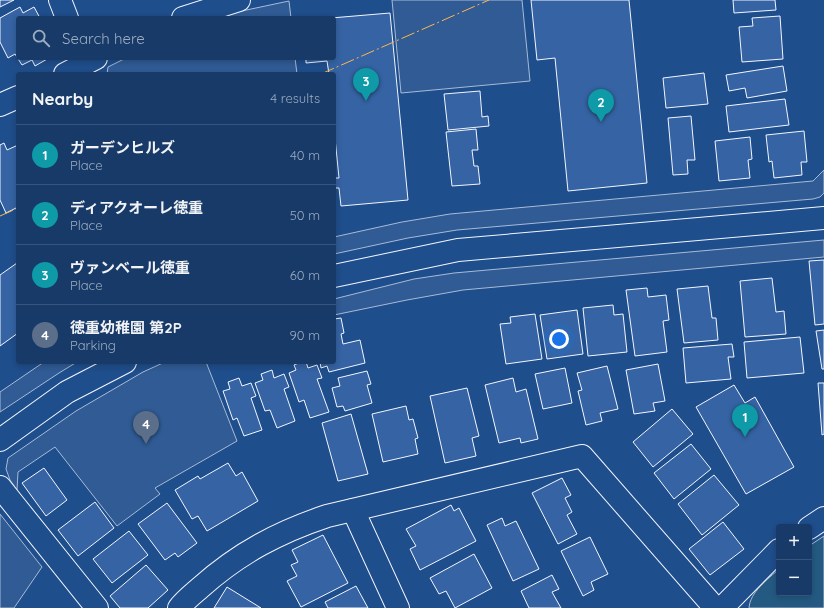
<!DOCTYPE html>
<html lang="en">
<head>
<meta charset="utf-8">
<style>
	:root { --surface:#173a69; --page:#20416f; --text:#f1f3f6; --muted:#9eadc0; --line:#36547d; --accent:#ffb74d }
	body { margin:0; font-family:Quicksand,"Noto Sans JP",sans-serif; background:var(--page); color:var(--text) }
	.controls { position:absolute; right:12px; bottom:12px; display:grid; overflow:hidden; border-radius:4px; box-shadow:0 2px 6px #0003 }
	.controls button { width:36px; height:36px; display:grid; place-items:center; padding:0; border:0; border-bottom:1px solid var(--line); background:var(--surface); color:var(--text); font:20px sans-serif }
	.you { position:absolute; left:559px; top:339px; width:14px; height:14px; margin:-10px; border:3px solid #fff; border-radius:50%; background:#1a73e8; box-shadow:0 0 0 6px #1a73e833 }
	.badge { display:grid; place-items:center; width:26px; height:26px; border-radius:50%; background:var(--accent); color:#fff; font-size:13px; font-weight:700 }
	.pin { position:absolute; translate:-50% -33px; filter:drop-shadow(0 1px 2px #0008) }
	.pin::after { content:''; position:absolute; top:21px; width:14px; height:12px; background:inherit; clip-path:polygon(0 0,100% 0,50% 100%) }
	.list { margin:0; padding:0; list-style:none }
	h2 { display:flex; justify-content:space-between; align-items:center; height:52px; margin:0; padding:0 16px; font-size:17px }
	h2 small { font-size:13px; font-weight:400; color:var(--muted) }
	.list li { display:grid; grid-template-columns:26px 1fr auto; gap:12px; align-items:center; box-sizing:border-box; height:60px; padding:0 16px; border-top:1px solid var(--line) }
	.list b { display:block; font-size:15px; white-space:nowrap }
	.list p { margin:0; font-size:13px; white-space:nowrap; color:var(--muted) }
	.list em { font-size:13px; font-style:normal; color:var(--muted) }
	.icon { flex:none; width:22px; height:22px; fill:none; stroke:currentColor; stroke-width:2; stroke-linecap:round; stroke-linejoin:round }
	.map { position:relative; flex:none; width:824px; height:608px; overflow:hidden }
	.search { position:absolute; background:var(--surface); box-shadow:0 2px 6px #0003; left:16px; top:16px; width:320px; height:44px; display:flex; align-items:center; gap:10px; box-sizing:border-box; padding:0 14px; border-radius:4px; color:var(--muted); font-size:15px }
	.panel { position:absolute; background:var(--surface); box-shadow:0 2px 6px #0003; left:16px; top:72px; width:320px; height:292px; border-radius:4px }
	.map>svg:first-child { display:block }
	.green { fill:#245a82; stroke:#a8bbd7 }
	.parking { fill:#305b95; stroke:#a8bbd7 }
	.building { fill:#3563a3; stroke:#f2f6ff }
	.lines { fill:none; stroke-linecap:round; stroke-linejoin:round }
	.minor-casing { stroke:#f2f6ff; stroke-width:24 }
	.tertiary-casing { stroke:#f2f6ff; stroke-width:24 }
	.minor { stroke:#1f4e8c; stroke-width:22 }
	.tertiary { stroke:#1f4e8c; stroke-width:22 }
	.power { stroke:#ffb74d; stroke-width:1; stroke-dasharray:14 3 2 3; stroke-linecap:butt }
</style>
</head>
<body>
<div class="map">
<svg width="824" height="608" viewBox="0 0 824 608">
	<rect width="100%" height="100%" fill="#1f4e8c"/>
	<path class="green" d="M824,536V608H749C750,592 768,579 779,569V593H809V546Z"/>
	<g class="parking">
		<polygon points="392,0 522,0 530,81 401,93"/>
		<polygon points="289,1 291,18 217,18 237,12"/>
		<polygon points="126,58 295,58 297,74 107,74 108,67"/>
		<polygon points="824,170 824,193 820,197 813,199 457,230 408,238 334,254 334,237 402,222 450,214 813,181"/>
		<polygon points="824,240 824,257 463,290 407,300 334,315 334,299 414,279 454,273"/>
		<polygon points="44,362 77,362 59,373 0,412 0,392"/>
		<polygon points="165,362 206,362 237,441 155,488 160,494 117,526 55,447 18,472 17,490 10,480 6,469 8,458 76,411 143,372"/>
		<polygon points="0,514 42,567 14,608 0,608"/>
	</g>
	<g class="building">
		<polygon points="0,0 14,0 0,7"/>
		<polygon points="531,0 629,0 647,183 568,191 555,58 537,60"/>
		<polygon points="733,0 775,0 776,10 734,13"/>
		<polygon points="20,7 23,13 34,7 40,18 18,18 18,58 49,58 35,66 32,60 22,65 15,54 8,58 0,42 0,18"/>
		<polygon points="390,13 408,200 341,206 339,188 334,188 334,178 339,178 334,128 334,74 329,74 327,61 306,63 306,58 334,58 334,18 331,18"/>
		<polygon points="780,16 783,59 742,62 739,27 753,26 752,18"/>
		<polygon points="783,66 787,91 747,98 745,88 729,91 726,75"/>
		<polygon points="704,73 708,104 666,108 663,78"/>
		<polygon points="480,91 482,117 488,116 489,126 448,130 444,94"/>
		<polygon points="785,99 789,125 729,132 726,106"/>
		<polygon points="691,116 695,160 687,160 688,174 673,175 668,118"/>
		<polygon points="476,129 478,150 472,150 474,166 478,166 480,184 452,186 446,132"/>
		<polygon points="804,131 807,162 801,162 802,175 774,178 772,161 769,162 766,135"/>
		<polygon points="750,137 752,159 748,160 750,178 719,181 715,141"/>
		<polygon points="4,143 7,150 18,145 18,207 6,213 0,200 0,145"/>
		<polygon points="824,260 824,324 815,325 809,261"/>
		<polygon points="17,263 18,333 0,346 0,275"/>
		<polygon points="772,278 776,312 784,311 786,334 745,337 740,281"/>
		<polygon points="708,286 712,318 716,318 718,340 684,343 677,289"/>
		<polygon points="647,288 648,297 666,295 669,320 663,321 667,352 635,356 626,290"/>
		<polygon points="613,305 614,315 623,314 627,352 588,356 583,308"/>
		<polygon points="577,310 583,354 547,359 540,315"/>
		<polygon points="535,314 542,359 506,364 500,324 511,323 510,317"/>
		<polygon points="341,318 344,333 341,334 343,344 360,340 365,363 329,372 327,366 321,368 320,362 334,362 334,319"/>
		<polygon points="824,330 824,369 822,369 816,331"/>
		<polygon points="800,337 804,373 747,378 744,342"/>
		<polygon points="732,344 734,357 728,357 731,379 686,383 683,348"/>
		<polygon points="301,362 306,362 308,368 317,365 322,378 317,379 329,412 310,418 304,400 299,402 289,373 296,370 294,365"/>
		<polygon points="658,364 665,401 653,403 655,411 634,414 626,370"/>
		<polygon points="607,366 618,409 600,413 602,421 586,425 578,391 582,390 577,373"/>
		<polygon points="565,368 572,403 543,409 535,374"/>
		<polygon points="272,370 274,378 284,374 289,387 284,389 295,421 277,428 270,410 265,411 255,383 263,380 261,374"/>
		<polygon points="367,371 371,384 367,385 372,403 345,411 343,406 337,407 332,388 340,386 338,378"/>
		<polygon points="239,378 242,386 251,383 256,396 251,398 262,430 244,436 237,418 233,420 223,391 230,389 228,382"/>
		<polygon points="513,378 516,392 526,389 538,439 521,443 520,438 499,443 485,385"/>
		<polygon points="818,383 824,383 824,434 822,435"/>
		<polygon points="734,385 745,403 755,397 794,467 746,494 696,407"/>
		<polygon points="467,388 479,436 472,438 476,456 445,463 430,396"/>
		<polygon points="406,406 409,420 413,419 418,438 415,439 418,454 383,462 372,414"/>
		<polygon points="672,409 693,434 653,467 633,442"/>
		<polygon points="351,414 368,474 338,481 322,423"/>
		<polygon points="691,444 711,469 674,499 654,473"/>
		<polygon points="228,463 236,476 242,472 258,501 207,531 198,516 192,519 175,490 198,476 200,479"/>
		<polygon points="44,468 67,500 46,516 22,483"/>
		<polygon points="714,475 739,505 702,535 678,504"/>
		<polygon points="562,478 571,495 565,498 572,512 567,515 577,534 558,544 532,493"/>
		<polygon points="95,502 114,528 78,556 58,530"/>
		<polygon points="167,503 197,543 178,557 175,553 165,560 138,524"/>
		<polygon points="451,505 454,511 459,508 476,541 420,570 410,549 416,546 406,529"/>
		<polygon points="502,518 505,526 516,521 539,569 513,581 487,525"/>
		<polygon points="723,522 744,549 710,575 689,549"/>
		<polygon points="129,531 148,555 112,583 93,559"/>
		<polygon points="323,535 348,583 301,607 287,581 297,576 291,565 298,562 292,550"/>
		<polygon points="590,537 608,574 591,582 594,590 583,596 561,551"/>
		<polygon points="474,554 492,588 455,608 446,591 439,594 430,578"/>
		<polygon points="146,565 168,590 148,608 120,608 110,596"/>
		<polygon points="552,575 559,589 552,592 561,608 529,608 521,591"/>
		<polygon points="356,586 368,608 328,608 325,602"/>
		<polygon points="227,587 261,608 214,608"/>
	</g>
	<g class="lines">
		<g class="minor-casing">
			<g id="minor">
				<polyline points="60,0 67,18"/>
				<polyline points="183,18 239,0"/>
				<polyline points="65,74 96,58"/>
				<polyline points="0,105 18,97"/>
				<polyline points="0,487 97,608"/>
				<polyline points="353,510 398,608"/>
				<polyline points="809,528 824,518"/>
				<path d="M179,608C185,600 193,594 201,587C239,553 279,532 327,516L582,456L715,608"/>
				<polyline points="722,608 779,550"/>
			</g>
		</g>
		<g class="tertiary-casing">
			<g id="tertiary">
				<polyline points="334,276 458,250 824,218"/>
				<polyline points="0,440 67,392 125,362"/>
			</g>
		</g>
		<use href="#minor" class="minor"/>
		<use href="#tertiary" class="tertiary"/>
		<g class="power">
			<polyline points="321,74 489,0"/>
			<polyline points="0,216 18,208"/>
		</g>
	</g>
</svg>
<div class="controls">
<button>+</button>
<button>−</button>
</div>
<div class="you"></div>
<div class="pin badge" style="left:745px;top:437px;background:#0f9aa8">1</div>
<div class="pin badge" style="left:601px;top:122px;background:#0f9aa8">2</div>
<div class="pin badge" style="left:366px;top:101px;background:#0f9aa8">3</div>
<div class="pin badge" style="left:146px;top:444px;background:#5c6f8a">4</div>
<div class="search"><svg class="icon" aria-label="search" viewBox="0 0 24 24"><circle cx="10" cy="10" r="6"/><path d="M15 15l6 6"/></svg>Search here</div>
<section class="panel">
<h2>Nearby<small>4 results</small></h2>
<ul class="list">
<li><span class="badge" style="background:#0f9aa8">1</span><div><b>ガーデンヒルズ</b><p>Place</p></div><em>40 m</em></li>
<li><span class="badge" style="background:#0f9aa8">2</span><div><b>ディアクオーレ徳重</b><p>Place</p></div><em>50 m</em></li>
<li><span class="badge" style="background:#0f9aa8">3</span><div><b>ヴァンベール徳重</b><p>Place</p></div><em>60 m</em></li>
<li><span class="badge" style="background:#5c6f8a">4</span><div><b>徳重幼稚園 第2P</b><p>Parking</p></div><em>90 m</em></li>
</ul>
</section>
</div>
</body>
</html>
